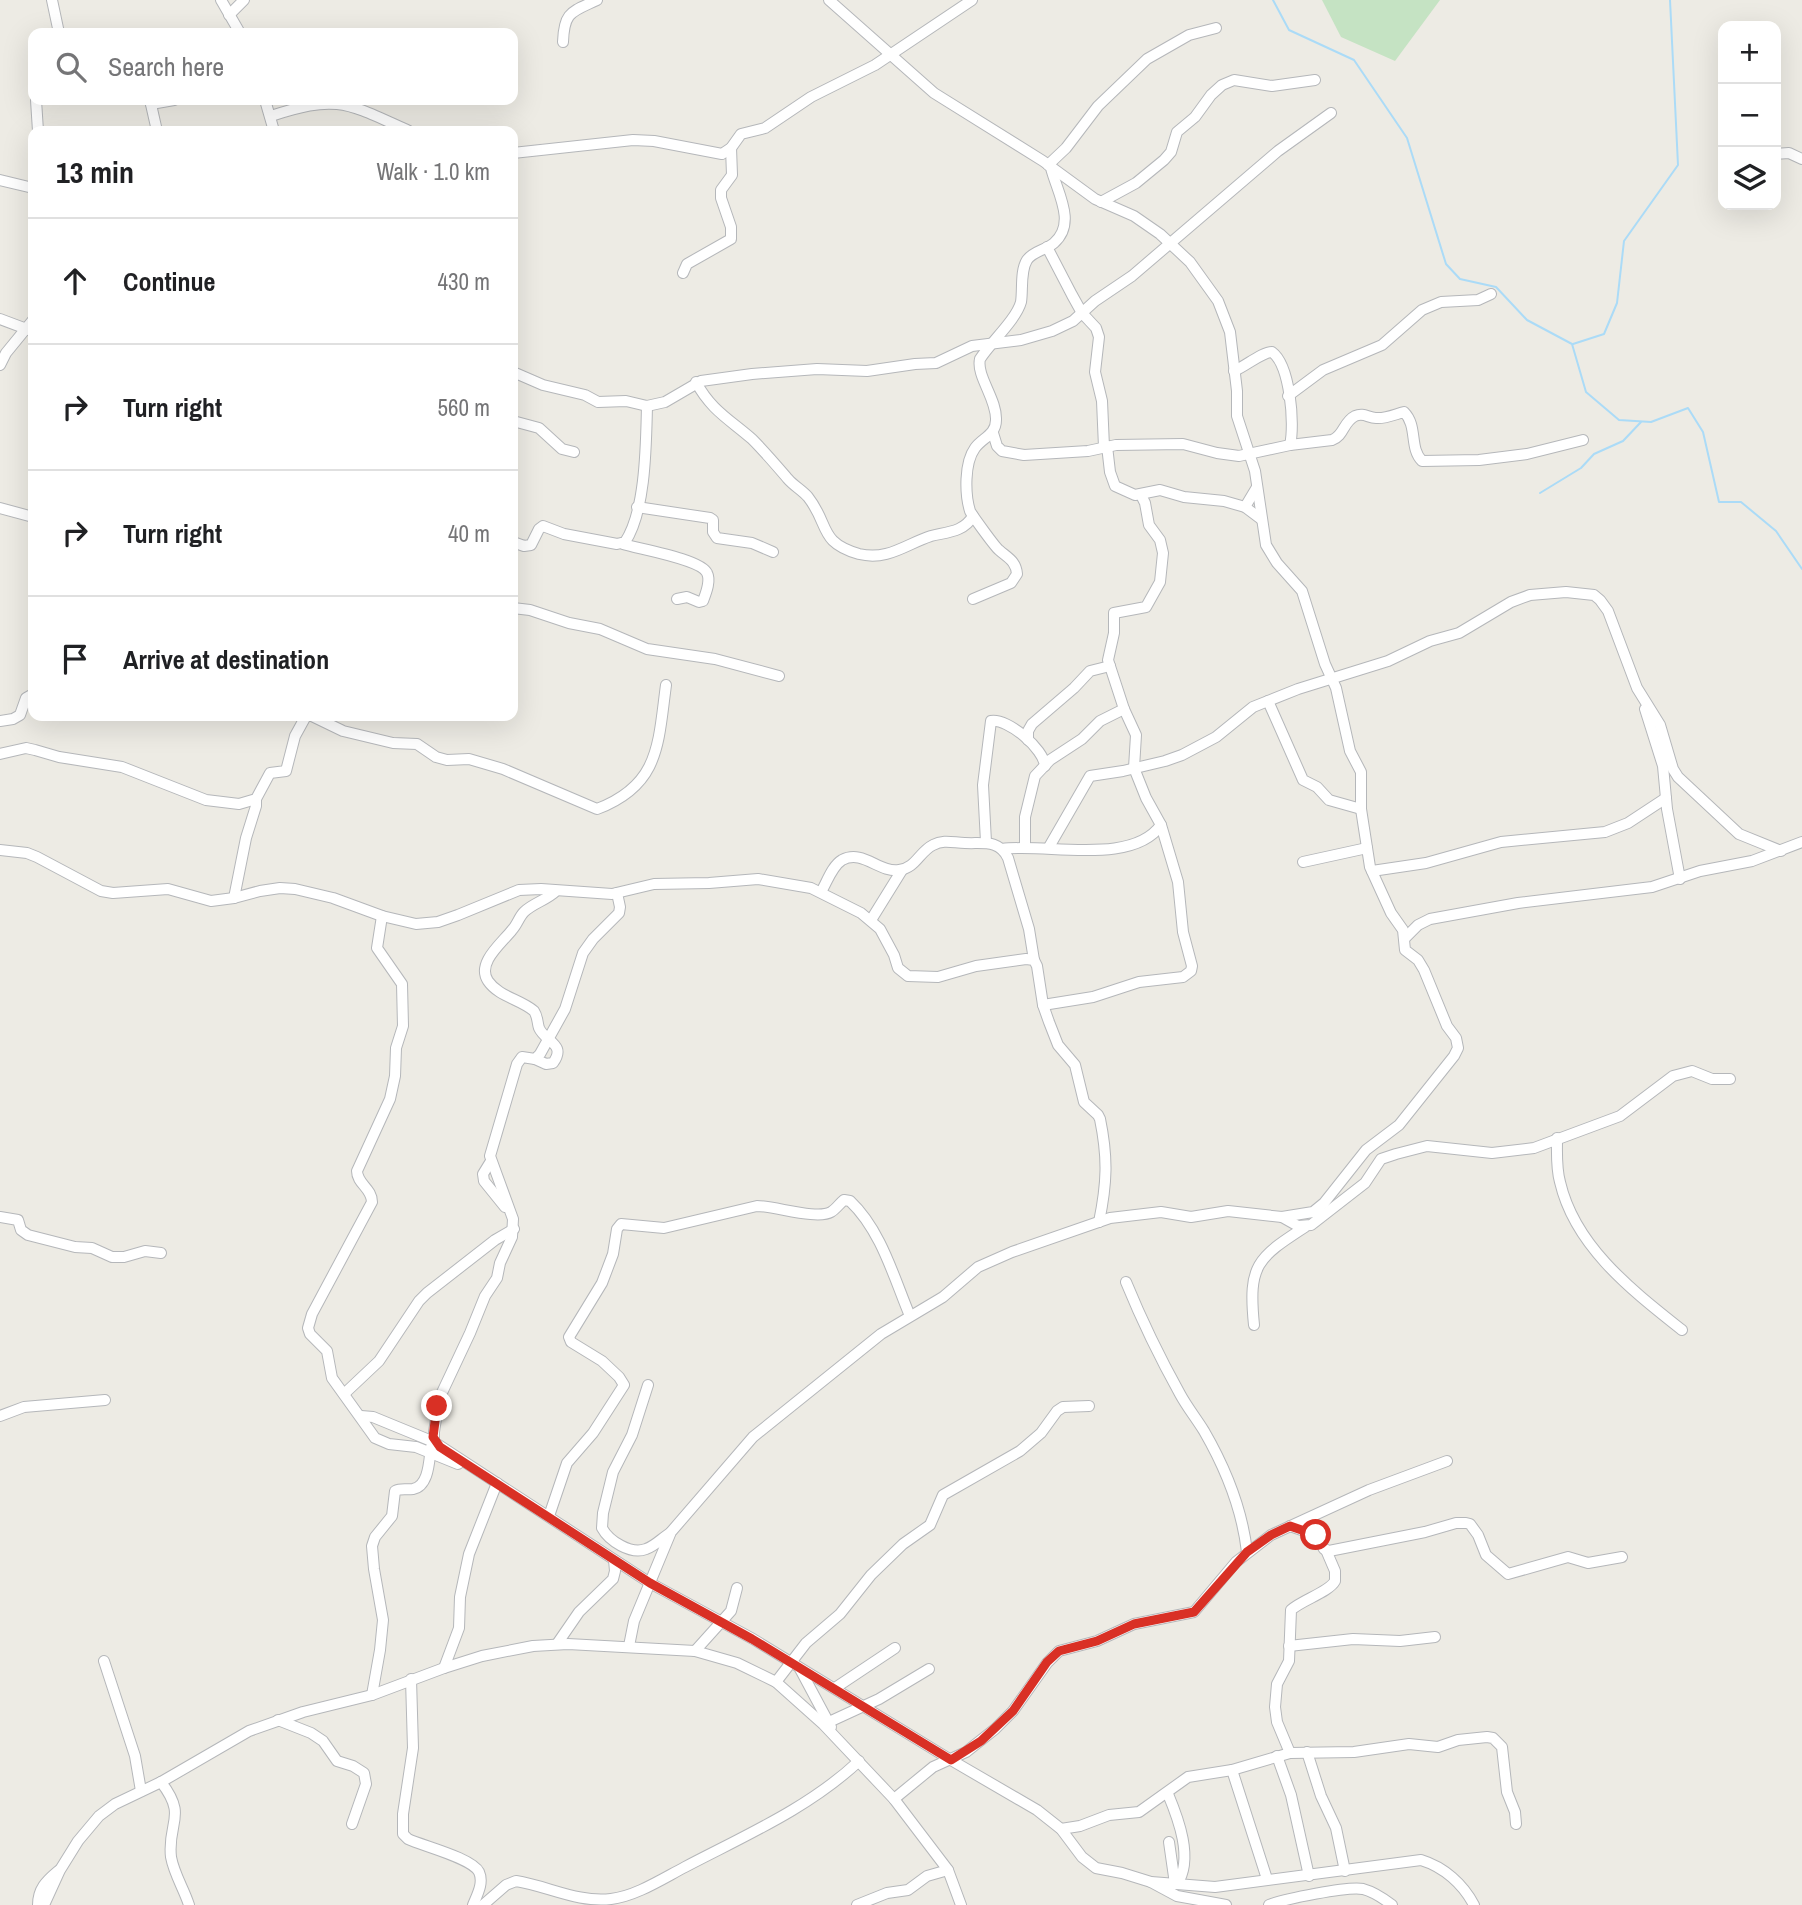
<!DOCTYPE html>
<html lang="en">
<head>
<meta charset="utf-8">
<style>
	:root { --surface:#fff; --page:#f6f6f6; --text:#202124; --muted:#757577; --line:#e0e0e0 }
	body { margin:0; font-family:"Archivo Narrow",sans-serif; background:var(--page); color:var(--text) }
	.controls { position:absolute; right:21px; top:21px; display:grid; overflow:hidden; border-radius:14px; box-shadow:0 7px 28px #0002 }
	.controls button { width:63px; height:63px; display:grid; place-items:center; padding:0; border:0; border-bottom:2px solid var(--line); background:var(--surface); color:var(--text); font:35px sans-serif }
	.stop { position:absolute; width:21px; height:21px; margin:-16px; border:5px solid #d93025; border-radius:50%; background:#fff }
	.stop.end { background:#d93025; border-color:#fff; box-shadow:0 2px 7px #0008 }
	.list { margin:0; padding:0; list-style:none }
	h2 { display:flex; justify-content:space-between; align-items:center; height:91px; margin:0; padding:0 28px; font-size:30px }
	h2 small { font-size:23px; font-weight:400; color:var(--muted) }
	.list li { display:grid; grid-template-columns:46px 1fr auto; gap:21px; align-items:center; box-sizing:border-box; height:126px; padding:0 28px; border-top:2px solid var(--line) }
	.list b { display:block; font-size:26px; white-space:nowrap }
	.list em { font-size:23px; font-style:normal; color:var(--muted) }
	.icon { flex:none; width:38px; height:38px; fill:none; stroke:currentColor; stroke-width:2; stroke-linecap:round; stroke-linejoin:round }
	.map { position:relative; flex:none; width:1802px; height:1905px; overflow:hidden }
	.search { position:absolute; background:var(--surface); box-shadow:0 7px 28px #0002; left:28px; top:28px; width:490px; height:77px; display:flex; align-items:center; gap:18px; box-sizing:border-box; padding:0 24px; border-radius:14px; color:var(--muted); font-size:26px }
	.panel { position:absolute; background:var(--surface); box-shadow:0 7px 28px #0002; left:28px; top:126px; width:490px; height:595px; border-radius:14px }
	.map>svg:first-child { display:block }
	.green { fill:#c5e3c3 }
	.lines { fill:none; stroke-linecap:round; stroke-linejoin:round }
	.stream { stroke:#abdbf7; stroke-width:2 }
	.minor-casing { stroke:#b5b7ba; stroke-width:12 }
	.minor { stroke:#fff; stroke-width:10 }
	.route { stroke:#d93025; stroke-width:9 }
</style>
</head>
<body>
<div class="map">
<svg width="1802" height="1905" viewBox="0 0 1802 1905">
	<rect width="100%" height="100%" fill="#edebe4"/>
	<polygon class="green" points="1322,0 1440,0 1395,61 1341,37"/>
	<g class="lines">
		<g class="stream">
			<polyline points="1273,0 1289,30 1354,60 1407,138 1446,264 1460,279 1496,287 1527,320 1572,344 1586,392 1619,420 1651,422 1688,408 1703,432 1719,502 1741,502 1776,531 1802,569"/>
			<polyline points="1573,344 1604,334 1617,303 1624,241 1678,165 1670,0"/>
			<polyline points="1540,493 1581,468 1594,454 1623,441 1641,422"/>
		</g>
		<g class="minor-casing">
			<g id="minor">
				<polyline points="52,0 59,33"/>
				<polyline points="221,0 240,33"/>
				<polyline points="229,15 244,0"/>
				<path d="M563,42C564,11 572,12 597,0"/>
				<polyline points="36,100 38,131"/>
				<polyline points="150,100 157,131"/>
				<polyline points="265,100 274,131"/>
				<polyline points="151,104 174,100"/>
				<path d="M271,116C338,94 347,103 409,131"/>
				<polyline points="513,153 633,140 654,141 722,154 731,148 741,134 765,128 811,97 875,65 972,0"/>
				<polyline points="1776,154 1789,153 1802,159"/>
				<polyline points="1048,165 1066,148 1098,106 1147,59 1189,35 1216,28"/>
				<polyline points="0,180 33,188"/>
				<polyline points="1101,202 1136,183 1164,160 1171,152 1177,132 1195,117 1211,95 1222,85 1234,80 1272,86 1315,80"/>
				<polyline points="1047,247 1072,295 1082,313 1096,328 1099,337 1095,372 1102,401 1104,447"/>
				<polyline points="683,273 687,264 731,239 731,227 721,198 721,190 732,175 731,148"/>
				<polyline points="0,319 32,331"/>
				<polyline points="0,365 6,353 33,320"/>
				<path d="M1234,371C1246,366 1262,352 1272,352C1290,365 1295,424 1290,445"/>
				<polyline points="513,372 543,385 585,395 598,402 626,401 647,406 665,402 701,381 752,374 817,369 867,371 915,364 936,363 972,346 1021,340 1052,331 1073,321 1095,301 1132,276 1278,151 1331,113"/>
				<path d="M696,382C711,410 729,419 752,439C765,452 776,465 788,479C794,486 802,490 808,497C830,525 818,542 859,554C888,561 906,544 931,536C947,532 964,532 973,516"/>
				<polyline points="1288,396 1323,370 1382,345 1422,310 1441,302 1478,300 1491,294"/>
				<polyline points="513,421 539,428 562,449 574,452"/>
				<path d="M993,433L997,446L1002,451L1024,455L1088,451L1116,445L1183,444L1217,453L1239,456L1290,445L1332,440C1344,436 1343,422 1355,416C1364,412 1368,418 1376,418C1385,419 1396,414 1404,412C1418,426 1409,448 1422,461L1479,460L1527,454L1583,440"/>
				<polyline points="1107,446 1110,472 1115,486 1135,495 1160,490 1184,497 1224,501 1245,507 1261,519"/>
				<polyline points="637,507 710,518 713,520 713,532 717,538 752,543 773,552"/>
				<polyline points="1245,507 1257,487"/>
				<polyline points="0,508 33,517"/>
				<path d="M513,542L524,546L531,545L539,529L543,526L564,534L617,544L625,542C646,511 646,443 647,406"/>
				<path d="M623,544C639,549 701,559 707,573C711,581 706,593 703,601L699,602L687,597L677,599"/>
				<path d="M973,599L1011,583L1017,574C1016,561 1008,558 999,550C995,547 972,515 970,511C965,495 964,463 975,448C982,438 996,435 996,420C997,399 976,376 980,359C990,343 1016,320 1021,302C1023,290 1020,271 1027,260C1033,251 1046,250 1054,243C1077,223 1057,192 1051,168"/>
				<polyline points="513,608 530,610 569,623 600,629 647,649 715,659 779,676"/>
				<polyline points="1268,701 1303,780 1317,787 1329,800 1361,809"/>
				<polyline points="1645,709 1663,766 1667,809 1680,879"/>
				<path d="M312,716L343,731L393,743L417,744L436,757L447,760L469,759L503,769L597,809C660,785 658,744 666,685"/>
				<polyline points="0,721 13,719 20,715 26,698 33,694"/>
				<polyline points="1028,740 1028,731 1032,724 1074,688 1090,671 1110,666"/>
				<polyline points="0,754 26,748 35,750 59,757 122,767 206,800 239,804 256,799 270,773 286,771 295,736 306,716"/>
				<path d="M986,842L983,785L991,721C1008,718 1044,749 1045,766"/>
				<polyline points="1025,846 1025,817 1035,776 1050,760 1082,739 1100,721 1124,709"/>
				<polyline points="1049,847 1090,776 1123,771 1165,761 1182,755 1216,737 1253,707 1298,689 1388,661 1430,641 1459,633 1511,602 1530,595 1566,592 1594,595 1600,600 1608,611 1637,688 1660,725 1673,769 1678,777 1739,834 1781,851"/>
				<path d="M1002,849C1047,843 1132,866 1161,825"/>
				<path d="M0,850L27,853L37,857L101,891L113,893L168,889L211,901L234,898L260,891L280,888L295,889L333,898L382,916L416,924L438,922L458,915L519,890L541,889L612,894L654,884L709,883L758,879L811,888L861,913L880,929L894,955L898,968L908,976L938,977L976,966L1026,959L1034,960L1037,966L1043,1005L1049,1022L1058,1045L1075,1065L1084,1102L1098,1115L1100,1119C1108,1158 1107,1183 1099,1222"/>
				<polyline points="1303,862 1367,848"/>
				<polyline points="1372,871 1426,863 1501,842 1605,832 1628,823 1666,798"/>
				<path d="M821,892C827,882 832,866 842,860C863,849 879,873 899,870C916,868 919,852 933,845C944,839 954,843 965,843C982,844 999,839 1008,858L1029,929L1034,960"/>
				<path d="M617,893L620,907L619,913L593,939L583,953L565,1009L540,1054L535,1059L522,1057L517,1064L490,1156L513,1219L512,1237L500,1263L497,1278L485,1296L470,1333L439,1399L434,1432V1442L650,1583L753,1639L951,1760L1037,1810L1061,1829L1082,1857L1096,1868L1122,1873L1151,1882L1215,1887L1421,1860C1444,1867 1463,1884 1474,1905"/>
				<polyline points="234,898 246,838 256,806 256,799"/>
				<path d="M382,916L377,948L402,984L403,1026L396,1048L395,1076L390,1099L357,1171C357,1184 372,1188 372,1202L312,1314L308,1328L310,1334L327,1351L332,1378L375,1438L389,1444L416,1447L458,1464"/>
				<polyline points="871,920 902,870"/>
				<polyline points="1405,938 1418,925 1430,919 1518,903 1652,887 1700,871 1752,861 1802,842"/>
				<polyline points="1043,1005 1093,997 1139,982 1183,977 1191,971 1192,966 1183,932 1178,882 1161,825 1146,798 1134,768 1136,735 1124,709 1108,660 1114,633 1114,613 1146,607 1160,582 1163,553 1160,540 1149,525 1145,503 1141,495"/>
				<path d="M535,1059L546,1064L553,1063C567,1044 545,1042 539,1028C537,1022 538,1017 534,1011C520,999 499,997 488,981C476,963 502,943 512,930C517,925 519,917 524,912C533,903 547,900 556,891"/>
				<path d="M1557,1138C1557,1153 1556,1168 1560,1182C1575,1247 1633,1291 1682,1330"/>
				<polyline points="491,1161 483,1174 484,1181 505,1207"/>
				<polyline points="0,1217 18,1220 21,1230 28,1235 75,1247 92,1248 112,1257 124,1257 145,1251 161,1253"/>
				<polyline points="1282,1217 1298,1226 1311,1225 1365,1183 1381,1159 1396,1154 1427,1146 1492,1153 1534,1148 1620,1116 1673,1076 1692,1071 1712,1079 1730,1079"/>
				<path d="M1126,1282C1142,1321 1160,1358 1180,1394C1187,1407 1196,1418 1204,1431C1226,1469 1242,1508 1247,1552"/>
				<path d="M1254,1325C1248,1265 1257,1258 1305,1227"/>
				<path d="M648,1385L632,1435L613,1472L603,1513L602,1528C609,1541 631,1555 646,1549C655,1546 662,1538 670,1533"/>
				<polyline points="344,1394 379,1361 419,1301 427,1293 495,1240 514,1229"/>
				<polyline points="0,1416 24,1407 105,1400"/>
				<polyline points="361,1416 373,1417 434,1442"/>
				<path d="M549,1516L567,1463L593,1433L624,1385L619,1377L602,1361L571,1342L569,1337L602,1283L613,1254L617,1229L621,1224L664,1228L757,1206C775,1206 817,1220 831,1212C836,1209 839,1204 844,1200L850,1201C881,1230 894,1278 910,1316"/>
				<polyline points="1290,1526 1316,1535 1324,1549 1329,1551 1425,1532 1456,1523 1466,1523 1470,1524 1478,1535 1486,1555 1508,1574 1568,1557 1588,1563 1622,1557"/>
				<polyline points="557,1644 579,1612 613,1579 615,1571 614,1560"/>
				<polyline points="629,1646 634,1621 671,1532 753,1437 881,1334 943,1297 978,1267 1012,1252 1110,1218 1161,1212 1191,1217 1228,1211 1282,1217 1313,1212 1324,1203 1366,1150 1399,1125 1454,1056 1458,1048 1456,1038 1447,1026 1424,970 1418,960 1405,950 1403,930 1391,913 1370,867 1361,809 1361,772 1350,751 1336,688 1325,664 1302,591 1277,563 1266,545 1255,471 1237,416 1237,391 1230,332 1218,301 1190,262 1160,234 1134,216 1095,199 1043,161 934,93 829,0"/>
				<polyline points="1289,1646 1353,1639 1400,1641 1435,1637"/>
				<polyline points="695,1651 731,1611 737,1588"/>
				<polyline points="104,1661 135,1756 141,1791"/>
				<polyline points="444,1668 459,1628 460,1597 469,1554 497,1483"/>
				<polyline points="800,1669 831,1727"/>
				<path d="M411,1679L413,1748L403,1814V1834L408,1839C423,1846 472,1858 479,1872C484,1883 477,1895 473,1905"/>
				<polyline points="776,1682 806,1643 840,1614 871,1575 903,1544 930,1525 943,1495 1020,1451 1041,1433 1057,1411 1063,1407 1089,1406"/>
				<polyline points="835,1688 895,1648"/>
				<path d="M372,1695L380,1650L383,1620L374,1569L372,1546L375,1537L392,1516L395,1491C401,1488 406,1490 413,1489C429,1486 429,1461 431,1447"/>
				<polyline points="278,1720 311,1733 323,1741 337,1761 353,1766 364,1773 366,1784 352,1824"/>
				<polyline points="829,1722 879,1699 929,1669"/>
				<polyline points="1307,1752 1321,1796 1336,1828 1345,1871"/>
				<path d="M1290,1753L1277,1722L1275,1707L1277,1684L1289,1661L1291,1610C1302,1600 1329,1592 1335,1581V1571L1326,1550"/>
				<polyline points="1277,1756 1291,1795 1309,1876"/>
				<polyline points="1232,1770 1267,1879"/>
				<path d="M161,1782C188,1817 167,1822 171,1857C174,1874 184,1889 189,1905"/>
				<path d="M1168,1794C1178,1818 1194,1859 1177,1884"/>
				<polyline points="894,1799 933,1767 966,1752 995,1729 1013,1711 1047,1663 1059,1651 1097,1641 1134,1624 1194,1612 1236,1562 1271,1535 1369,1490 1447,1461"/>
				<polyline points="1061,1829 1080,1826 1109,1815 1139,1812 1188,1777 1232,1770 1290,1753 1354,1752 1409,1744 1438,1747 1458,1740 1487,1737 1493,1738 1502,1747 1507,1792 1515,1812 1516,1824"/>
				<polyline points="1169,1842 1175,1884"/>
				<polyline points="1151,1882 1177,1896 1226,1905"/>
				<path d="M38,1905C38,1889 46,1881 58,1871"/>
				<polyline points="44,1905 60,1870 78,1841 99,1816 115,1804 161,1782 249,1731 303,1712 372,1695 444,1668 482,1656 533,1646 568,1644 695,1651 737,1663 776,1682 823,1724 894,1799 948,1870 961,1905"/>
				<path d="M483,1905L506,1885L516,1881C548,1886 578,1903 611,1899C636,1896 662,1879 685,1867C744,1836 809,1808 859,1761"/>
				<polyline points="857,1905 887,1893 908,1890 927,1876 948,1870"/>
				<path d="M1269,1905C1284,1899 1348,1886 1363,1889C1374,1892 1383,1898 1392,1905"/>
			</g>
		</g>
		<use href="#minor" class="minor"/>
	</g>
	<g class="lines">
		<polyline class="route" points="437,1406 433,1437 440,1447 650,1583 752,1639 951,1760 981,1741 1013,1711 1047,1662 1059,1651 1097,1641 1134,1624 1194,1612 1247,1552 1271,1535 1290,1526 1316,1535"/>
	</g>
</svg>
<div class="controls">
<button>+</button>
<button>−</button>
<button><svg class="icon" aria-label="layers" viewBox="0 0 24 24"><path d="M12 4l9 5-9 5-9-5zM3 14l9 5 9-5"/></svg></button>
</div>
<div class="stop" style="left:1316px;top:1535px"></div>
<div class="stop end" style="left:437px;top:1406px"></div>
<div class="search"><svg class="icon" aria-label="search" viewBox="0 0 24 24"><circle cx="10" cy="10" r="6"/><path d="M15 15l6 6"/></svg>Search here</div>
<section class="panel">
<h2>13 min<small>Walk · 1.0 km</small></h2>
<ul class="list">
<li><svg class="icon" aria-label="ahead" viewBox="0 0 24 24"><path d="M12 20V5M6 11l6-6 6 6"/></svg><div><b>Continue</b></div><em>430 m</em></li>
<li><svg class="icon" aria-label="right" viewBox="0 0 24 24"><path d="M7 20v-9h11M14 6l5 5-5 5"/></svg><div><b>Turn right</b></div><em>560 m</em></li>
<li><svg class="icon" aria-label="right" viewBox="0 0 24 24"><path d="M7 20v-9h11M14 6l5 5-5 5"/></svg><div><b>Turn right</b></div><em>40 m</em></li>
<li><svg class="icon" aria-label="arrive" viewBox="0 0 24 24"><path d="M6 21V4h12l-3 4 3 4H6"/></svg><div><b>Arrive at destination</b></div></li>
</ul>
</section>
</div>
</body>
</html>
